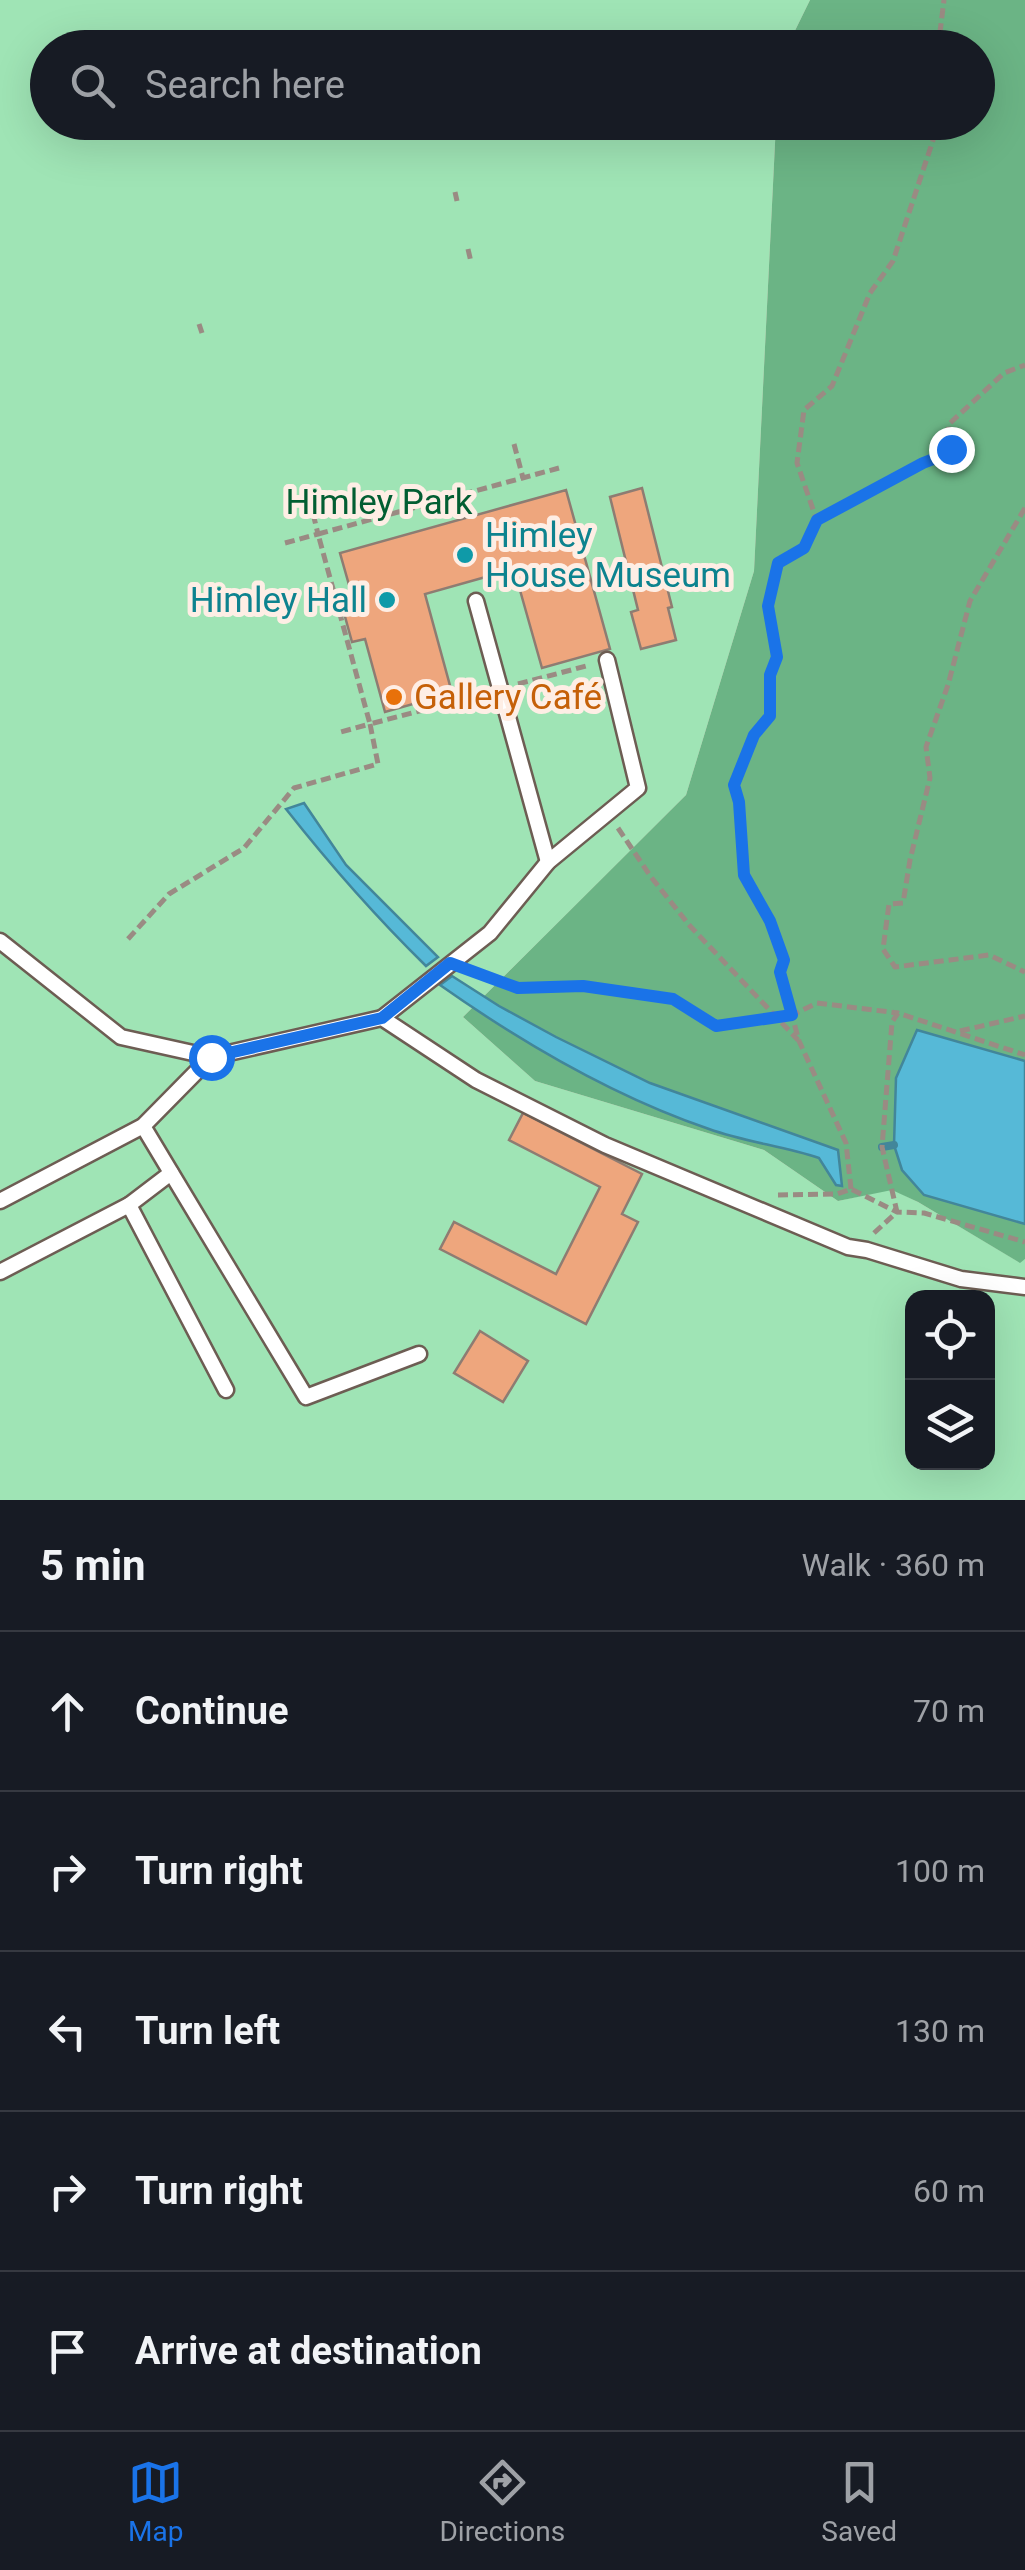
<!DOCTYPE html>
<html lang="en">
<head>
<meta charset="utf-8">
<style>
	:root { --surface:#171b24; --page:#20242c; --text:#f1f3f6; --muted:#9ea1a6; --line:#363941; --accent:#1a73e8 }
	body { margin:0; font-family:Roboto,sans-serif; background:var(--page); color:var(--text) }
	.controls { position:absolute; right:30px; bottom:30px; display:grid; overflow:hidden; border-radius:20px; box-shadow:0 10px 40px #0002 }
	.controls button { width:90px; height:90px; display:grid; place-items:center; padding:0; border:0; border-bottom:2px solid var(--line); background:var(--surface); color:var(--text); font:50px sans-serif }
	.stop { position:absolute; width:30px; height:30px; margin:-22px; border:8px solid #1a73e8; border-radius:50%; background:#fff }
	.stop.end { background:#1a73e8; border-color:#fff; box-shadow:0 2px 10px #0008 }
	.list { margin:0; padding:0; list-style:none }
	h2 { display:flex; justify-content:space-between; align-items:center; height:130px; margin:0; padding:0 40px; font-size:42px }
	h2 small { font-size:32px; font-weight:400; color:var(--muted) }
	.list li { display:grid; grid-template-columns:65px 1fr auto; gap:30px; align-items:center; box-sizing:border-box; height:160px; padding:0 40px; border-top:2px solid var(--line) }
	.list b { display:block; font-size:38px; white-space:nowrap }
	.list em { font-size:32px; font-style:normal; color:var(--muted) }
	.icon { flex:none; width:55px; height:55px; fill:none; stroke:currentColor; stroke-width:2; stroke-linecap:round; stroke-linejoin:round }
	.map { position:relative; flex:none; width:1025px; height:1500px; overflow:hidden }
	.search { position:absolute; background:var(--surface); box-shadow:0 10px 40px #0002; left:30px; right:30px; top:30px; height:110px; display:flex; align-items:center; gap:25px; box-sizing:border-box; padding:0 35px; border-radius:55px; color:var(--muted); font-size:38px }
	.sheet { height:930px; background:var(--surface) }
	nav { display:flex; justify-content:space-around; align-items:center; box-sizing:border-box; height:140px; border-top:2px solid var(--line); background:var(--surface); font-size:28px; color:var(--muted) }
	nav a { display:grid; justify-items:center; gap:5px }
	nav .on { color:var(--accent) }
	.map>svg:first-child { display:block }
	.green { fill:#9fe4b5; fill-rule:evenodd }
	.forest { fill:#6bb485 }
	.water { fill:#56b9d7; stroke:#42869a; stroke-width:2.5 }
	.lines { fill:none; stroke-linecap:round; stroke-linejoin:round }
	.stream { stroke:#42869a; stroke-width:8 }
	.building { fill:#eea67d; stroke:#8e7c72; stroke-width:2.5 }
	.service-casing { stroke:#6d5d53; stroke-width:19 }
	.path { stroke:#9a8b83; stroke-width:5; stroke-dasharray:10 5; stroke-linecap:butt }
	.service { stroke:#fff; stroke-width:14 }
	.route { stroke:#1a73e8; stroke-width:12 }
	.culture-dot { fill:#0f9aa8; stroke:#feeee5; stroke-width:4 }
	.food-dot { fill:#e8710a; stroke:#feeee5; stroke-width:4 }
	.labels { text-anchor:middle; stroke-width:10; stroke-linejoin:round; paint-order:stroke }
	.park-label { font-size:35px; fill:#025e32; stroke:#feeee5 }
	.culture-label { font-size:35px; fill:#0d838f; stroke:#feeee5; text-anchor:start }
	.food-label { font-size:35px; fill:#c56008; stroke:#feeee5; text-anchor:start }
</style>
</head>
<body>
<div class="map">
<svg width="1025" height="1500" viewBox="0 0 1025 1500">
	<rect width="100%" height="100%" fill="#f4e0d5"/>
	<path class="green" d="M0,0H810L787,47L48,48V122L776,123L754,571L686,795L463,1017L535,1081L764,1150L838,1201L892,1189L918,1202L1019,1262L1025,1259V1500H0ZM912,1298H988V1462H912Z"/>
	<polygon class="forest" points="810,0 1025,0 1025,1259 1020,1263 918,1202 892,1190 838,1201 764,1150 535,1081 463,1017 686,795 754,571 776,123 978,122 978,48 787,47"/>
	<g class="water">
		<path d="M304,803L346,865L438,957L426,966C374,915 331,866 286,809Z"/>
		<path d="M452,976L499,1006L556,1037L650,1083L838,1150L842,1186L836,1185L819,1158C783,1146 745,1142 709,1129C615,1097 521,1042 440,985Z"/>
		<polygon points="917,1030 1025,1061 1025,1224 924,1195 902,1170 894,1145 896,1078"/>
	</g>
	<g class="lines">
		<polyline class="stream" points="882,1147 894,1145"/>
	</g>
	<g class="building">
		<polygon points="642,488 672,607 668,608 676,640 641,649 631,612 638,610 610,497"/>
		<polygon points="566,490 610,649 542,668 514,569 425,594 452,693 385,712 365,639 352,642 341,602 353,599 340,553"/>
		<polygon points="523,1113 642,1174 622,1214 638,1222 586,1324 440,1249 454,1222 556,1274 600,1187 509,1140"/>
		<polygon points="480,1331 528,1361 503,1402 454,1373"/>
	</g>
	<g class="lines">
		<g class="service-casing">
			<g id="service">
				<polyline points="476,601 548,862"/>
				<polyline points="0,941 121,1037 211,1057"/>
				<polyline points="382,1018 490,933 548,862 638,788 607,660"/>
				<polyline points="143,1126 306,1397 419,1354"/>
				<polyline points="0,1201 143,1126 211,1057 382,1018 476,1080 605,1145 848,1247 867,1250 961,1279 1025,1287"/>
				<polyline points="129,1205 226,1390"/>
				<polyline points="0,1272 129,1205 171,1173"/>
			</g>
		</g>
		<g class="path">
			<polyline points="938,48 944,0"/>
			<polyline points="455,192 457,201"/>
			<polyline points="468,249 471,262"/>
			<polyline points="199,324 202,333"/>
			<polyline points="514,444 523,478"/>
			<polyline points="1025,508 970,601 948,685 926,747 930,778 910,860 903,903 889,904 883,949 895,967 989,955 1025,972"/>
			<polyline points="817,521 923,463 944,455 951,449 948,425 1004,373 1025,365"/>
			<polyline points="285,543 318,534 310,501"/>
			<polyline points="518,684 590,665"/>
			<polyline points="484,694 370,724 318,534 559,468"/>
			<polyline points="618,828 651,877 690,926 798,1040"/>
			<polyline points="128,939 169,894 244,848 294,788 378,764 370,724 337,733"/>
			<polyline points="472,971 518,987 583,986 673,999 716,1026 792,1015 817,1003 898,1013"/>
			<polyline points="960,1031 1025,1016"/>
			<polyline points="851,1189 846,1143 799,1041 780,972 784,960 770,921 744,875 739,802 734,785 754,735 770,717 770,675 777,657 768,606 778,563 804,547 817,521 797,463 804,410 832,386 870,293 893,261 939,122"/>
			<polyline points="778,1195 837,1194 851,1189 897,1212 924,1213 1025,1242"/>
			<polyline points="874,1233 897,1212 882,1147 892,1022 898,1013 1025,1055"/>
		</g>
		<use href="#service" class="service"/>
	</g>
	<g class="lines">
		<polyline class="route" points="211,1057 382,1018 450,963 518,988 583,986 673,999 716,1026 792,1015 780,972 784,960 770,921 744,875 739,802 734,785 754,735 770,716 770,675 777,657 768,606 778,563 804,548 817,520 923,463 944,455 951,449"/>
	</g>
	<g class="culture-dot">
		<circle cx="465" cy="555" r="10"/>
		<circle cx="387" cy="600" r="10"/>
	</g>
	<circle class="food-dot" cx="394" cy="697" r="10"/>
	<g class="labels">
		<g class="park-label">
			<text x="379" y="514">Himley Park</text>
		</g>
		<g class="culture-label">
			<text x="485" y="547">Himley<tspan x="485" dy="40">House Museum</tspan></text>
			<text x="367" y="612" text-anchor="end">Himley Hall</text>
		</g>
		<g class="food-label">
			<text x="414" y="709">Gallery Café</text>
		</g>
	</g>
</svg>
<div class="controls">
<button><svg class="icon" aria-label="locate" viewBox="0 0 24 24"><circle cx="12" cy="12" r="6"/><path d="M12 2v4M12 18v4M2 12h4M18 12h4"/></svg></button>
<button><svg class="icon" aria-label="layers" viewBox="0 0 24 24"><path d="M12 4l9 5-9 5-9-5zM3 14l9 5 9-5"/></svg></button>
</div>
<div class="stop" style="left:211px;top:1057px"></div>
<div class="stop end" style="left:951px;top:449px"></div>
<div class="search"><svg class="icon" aria-label="search" viewBox="0 0 24 24"><circle cx="10" cy="10" r="6"/><path d="M15 15l6 6"/></svg>Search here</div>
</div>
<section class="sheet">
<h2>5 min<small>Walk · 360 m</small></h2>
<ul class="list">
<li><svg class="icon" aria-label="ahead" viewBox="0 0 24 24"><path d="M12 20V5M6 11l6-6 6 6"/></svg><div><b>Continue</b></div><em>70 m</em></li>
<li><svg class="icon" aria-label="right" viewBox="0 0 24 24"><path d="M7 20v-9h11M14 6l5 5-5 5"/></svg><div><b>Turn right</b></div><em>100 m</em></li>
<li><svg class="icon" aria-label="left" viewBox="0 0 24 24"><path d="M17 20v-9H6M10 6l-5 5 5 5"/></svg><div><b>Turn left</b></div><em>130 m</em></li>
<li><svg class="icon" aria-label="right" viewBox="0 0 24 24"><path d="M7 20v-9h11M14 6l5 5-5 5"/></svg><div><b>Turn right</b></div><em>60 m</em></li>
<li><svg class="icon" aria-label="arrive" viewBox="0 0 24 24"><path d="M6 21V4h12l-3 4 3 4H6"/></svg><div><b>Arrive at destination</b></div></li>
</ul>
</section>
<nav>
<a class="on"><svg class="icon" aria-label="map" viewBox="0 0 24 24"><path d="M3 6l6-2 6 2 6-2v14l-6 2-6-2-6 2zM9 4v14M15 6v14"/></svg>Map</a>
<a><svg class="icon" aria-label="directions" viewBox="0 0 24 24"><path d="M12 3l9 9-9 9-9-9zM9 14v-3h6M13 9l2 2-2 2"/></svg>Directions</a>
<a><svg class="icon" aria-label="saved" viewBox="0 0 24 24"><path d="M7 4h10v16l-5-4-5 4z"/></svg>Saved</a>
</nav>
</body>
</html>
